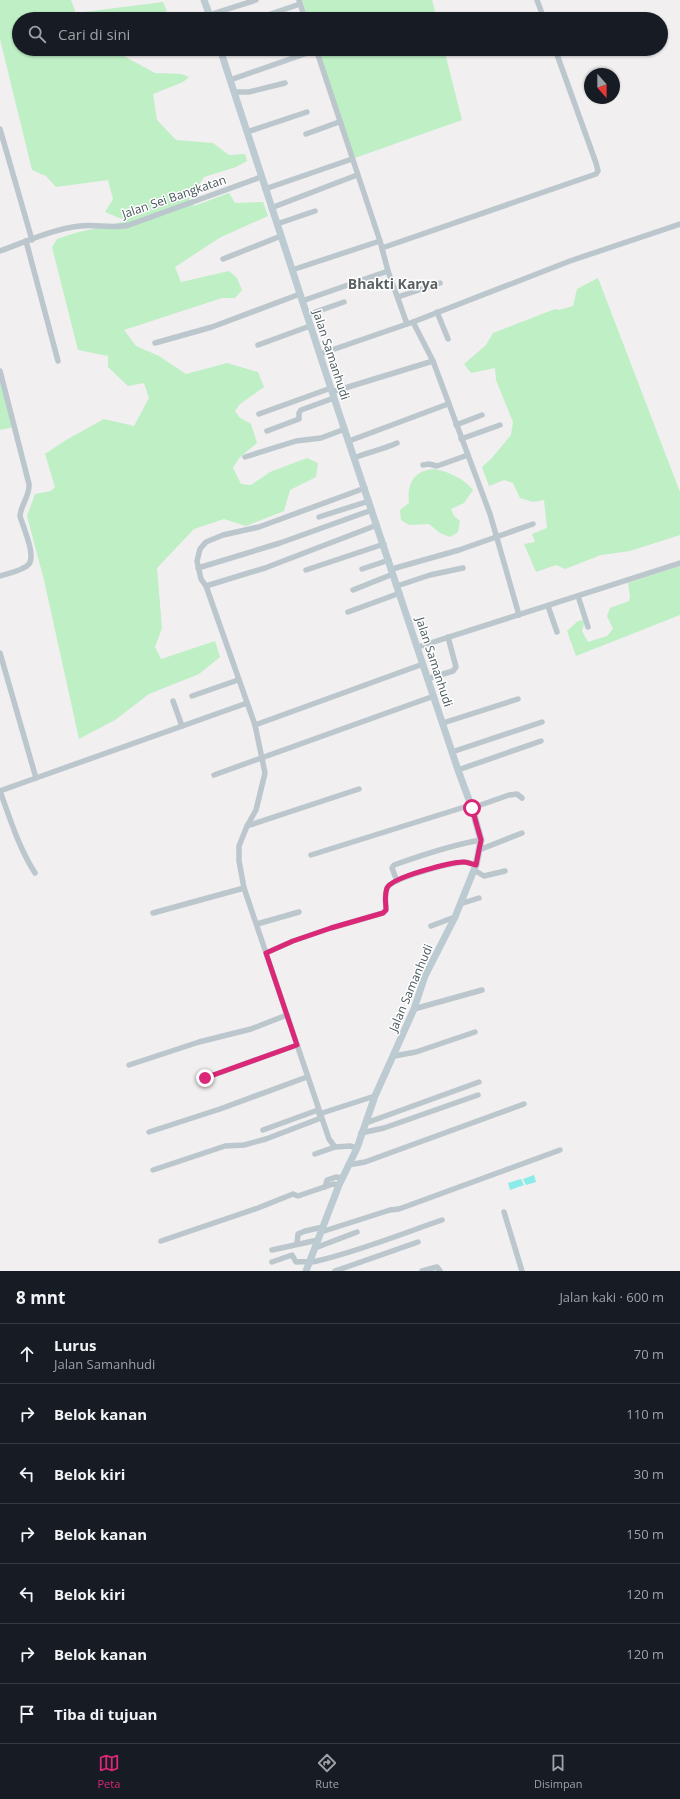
<!DOCTYPE html>
<html lang="id">
<head>
<meta charset="utf-8">
<style>
	:root { --surface:#171b24; --page:#242831; --text:#f1f3f6; --muted:#9ea1a6; --line:#363941; --accent:#db2777 }
	body { margin:0; font-family:"Open Sans",sans-serif; background:var(--page); color:var(--text) }
	.compass { position:absolute; left:584px; top:68px; width:36px; height:36px; border-radius:50%; background:var(--surface); box-shadow:0 1px 3px #0004; rotate:159deg }
	.stop { position:absolute; width:12px; height:12px; margin:-9px; border:3px solid #db2777; border-radius:50%; background:#fff }
	.stop.end { background:#db2777; border-color:#fff; box-shadow:0 1px 4px #0008 }
	.list { margin:0; padding:0; list-style:none }
	h2 { display:flex; justify-content:space-between; align-items:center; height:52px; margin:0; padding:0 16px; font-size:17px }
	h2 small { font-size:13px; font-weight:400; color:var(--muted) }
	.list li { display:grid; grid-template-columns:26px 1fr auto; gap:12px; align-items:center; box-sizing:border-box; height:60px; padding:0 16px; border-top:1px solid var(--line) }
	.list b { display:block; font-size:15px; white-space:nowrap }
	.list p { margin:0; font-size:13px; white-space:nowrap; color:var(--muted) }
	.list em { font-size:13px; font-style:normal; color:var(--muted) }
	.icon { flex:none; width:22px; height:22px; fill:none; stroke:currentColor; stroke-width:2; stroke-linecap:round; stroke-linejoin:round }
	.map { position:relative; flex:none; width:680px; height:1271px; overflow:hidden }
	.search { position:absolute; background:var(--surface); box-shadow:0 1px 3px #0004; left:12px; right:12px; top:12px; height:44px; display:flex; align-items:center; gap:10px; box-sizing:border-box; padding:0 14px; border-radius:22px; color:var(--muted); font-size:15px }
	.sheet { height:472px; background:var(--surface) }
	nav { display:flex; justify-content:space-around; align-items:center; box-sizing:border-box; height:56px; border-top:1px solid var(--line); background:var(--surface); font-size:11px; color:var(--muted) }
	nav a { display:grid; justify-items:center; gap:2px }
	nav .on { color:var(--accent) }
	.map>svg:first-child { display:block }
	.green { fill:#beefc5 }
	.water { fill:#8bebe8 }
	.lines { fill:none; stroke-linecap:round; stroke-linejoin:round }
	.street { stroke:#bbc7cc; stroke-width:5.5 }
	.secondary { stroke:#bbcbd1; stroke-width:7 }
	.route { stroke:#db2777; stroke-width:5 }
	.labels { text-anchor:middle; stroke-width:3; stroke-linejoin:round; paint-order:stroke }
	.street-label { font-size:12px; fill:#47575c; stroke:#fff }
	.quarter-label { font-size:14px; font-weight:bold; fill:#5b6164; stroke:#fff }
</style>
</head>
<body>
<div class="map">
<svg width="680" height="1271" viewBox="0 0 680 1271">
	<rect width="100%" height="100%" fill="#f1eff0"/>
	<g class="green">
		<polygon points="0,0 71,0 76,13 163,2 167,11 148,19 19,19 19,49 111,49 155,73 181,74 189,77 183,82 153,94 157,120 176,140 213,143 229,155 245,154 247,161 236,167 204,177 189,199 194,206 229,193 235,203 263,202 268,216 221,237 175,267 181,282 229,271 237,278 242,290 235,298 222,298 124,330 136,346 159,356 186,374 227,363 258,372 264,387 240,404 235,411 239,417 251,424 257,443 239,458 233,468 241,484 251,485 270,472 307,458 318,463 316,477 290,490 284,511 246,526 224,519 194,529 157,568 162,628 155,647 161,659 215,641 220,657 199,674 149,694 115,720 79,739 44,580 27,516 35,494 51,491 55,487 45,454 66,440 104,419 134,426 149,398 144,383 128,386 108,367 108,356 78,350 52,247 57,239 75,233 127,221 105,212 113,199 108,180 56,187 46,176 32,170 0,39"/>
		<polygon points="302,0 432,0 437,19 308,19"/>
		<polygon points="318,49 444,49 462,120 352,159"/>
		<polygon points="598,278 680,492 680,535 630,551 601,555 565,569 556,565 536,572 524,544 535,542 532,534 547,528 544,500 533,502 520,498 513,483 504,480 489,486 482,467 491,459 511,435 513,422 496,380 495,368 471,373 464,364 486,345 493,333 555,309 559,310 573,306 577,289"/>
		<polygon points="0,372 14,427 0,430"/>
		<path d="M434,469C449,472 463,478 473,490L464,503L451,509L454,516L460,521L458,532L450,537L440,533L429,524L409,525L401,520L400,510L409,503C407,484 413,471 434,469Z"/>
		<polygon points="680,566 680,615 576,656 567,631 578,621 583,620 584,624 582,631 588,642 607,636 613,629 607,616 610,608 629,601 630,596 628,583"/>
	</g>
	<g class="water">
		<polygon points="534,1175 536,1182 526,1185 523,1179"/>
		<polygon points="521,1179 524,1185 510,1190 508,1183"/>
	</g>
	<g class="lines">
		<g class="street">
			<polyline points="299,0 305,19"/>
			<polyline points="537,0 544,19"/>
			<polyline points="209,15 256,0"/>
			<polyline points="193,19 209,13"/>
			<polyline points="256,19 300,4"/>
			<polyline points="316,49 380,241"/>
			<polyline points="230,80 316,50"/>
			<polyline points="234,92 249,92 285,83"/>
			<polyline points="0,129 32,240"/>
			<polyline points="247,132 307,112"/>
			<polyline points="306,134 339,122"/>
			<polyline points="265,189 352,159"/>
			<polyline points="271,208 357,175"/>
			<polyline points="277,224 315,211"/>
			<polyline points="26,241 58,361"/>
			<polyline points="382,248 596,174 598,171 596,163 555,49"/>
			<path d="M0,251C25,242 53,229 80,226C96,224 113,229 129,225L261,177"/>
			<polyline points="223,259 281,236"/>
			<polyline points="292,270 380,241 388,271 407,324"/>
			<polyline points="398,297 440,283"/>
			<polyline points="302,301 388,271"/>
			<polyline points="437,312 448,339"/>
			<polyline points="307,315 344,302"/>
			<polyline points="413,322 433,361 490,514 519,615"/>
			<polyline points="155,343 212,327 300,294"/>
			<polyline points="258,345 310,326"/>
			<polyline points="320,354 413,322 570,261 680,224"/>
			<path d="M0,371L29,484C30,496 21,504 20,516C23,527 36,555 29,564C23,571 8,573 0,576"/>
			<polyline points="332,392 433,361"/>
			<polyline points="259,414 331,388"/>
			<polyline points="456,425 482,415"/>
			<polyline points="267,431 299,419 299,413 301,410 334,398"/>
			<polyline points="461,439 500,425"/>
			<polyline points="349,441 448,404"/>
			<polyline points="245,457 296,441 321,438 345,429"/>
			<path d="M354,458C369,452 384,449 397,443"/>
			<polyline points="423,465 429,464 437,466 468,455"/>
			<polyline points="319,517 369,501"/>
			<polyline points="198,568 280,543 372,510"/>
			<polyline points="362,569 389,560"/>
			<polyline points="392,569 459,550 533,524"/>
			<polyline points="306,570 384,544"/>
			<polyline points="206,586 265,568 377,525"/>
			<polyline points="397,586 430,575 463,568"/>
			<polyline points="353,590 393,574"/>
			<polyline points="578,596 588,627"/>
			<polyline points="548,606 557,632"/>
			<polyline points="348,612 400,593"/>
			<polyline points="418,647 680,563"/>
			<path d="M0,653L36,778L0,791C10,819 19,848 35,873"/>
			<polyline points="427,679 453,671 456,667 448,637"/>
			<polyline points="192,696 238,680"/>
			<polyline points="173,701 182,726"/>
			<polyline points="443,723 518,699"/>
			<polyline points="255,725 423,664"/>
			<polyline points="452,752 542,722"/>
			<polyline points="458,770 541,741"/>
			<polyline points="214,775 434,696"/>
			<polyline points="36,778 247,703"/>
			<polyline points="472,808 509,795 517,794 522,798"/>
			<polyline points="247,826 359,789"/>
			<polyline points="479,850 522,833"/>
			<polyline points="311,855 471,805"/>
			<polyline points="474,870 484,876 505,871"/>
			<path d="M397,881L392,868L394,865C422,855 451,845 481,840"/>
			<polyline points="460,904 479,898"/>
			<polyline points="153,913 244,888"/>
			<polyline points="257,924 299,912"/>
			<polyline points="431,926 455,917"/>
			<path d="M266,953L293,941L331,928L383,913L386,910C386,902 384,896 387,888C393,877 451,863 464,862C468,862 472,864 476,865"/>
			<polyline points="414,1009 482,990"/>
			<polyline points="394,1056 416,1052 475,1032"/>
			<polyline points="129,1065 199,1042 251,1029 287,1015"/>
			<polyline points="205,1078 297,1045"/>
			<polyline points="319,1114 375,1096"/>
			<polyline points="366,1123 479,1082"/>
			<polyline points="263,1130 318,1110"/>
			<polyline points="149,1132 220,1109 307,1077"/>
			<polyline points="361,1133 384,1128 478,1095"/>
			<polyline points="357,1148 350,1146 335,1147 329,1139 244,888 239,861 239,846 247,826 256,810 265,773 255,725 206,586 201,579 197,561 200,549 206,542 223,535 259,527 365,488"/>
			<polyline points="315,1154 335,1147"/>
			<polyline points="348,1165 365,1162 524,1104"/>
			<polyline points="153,1170 225,1146 244,1145 266,1139 321,1118"/>
			<polyline points="325,1187 327,1180 336,1177 342,1178"/>
			<polyline points="504,1212 522,1271"/>
			<polyline points="321,1232 390,1210 399,1209 560,1150"/>
			<polyline points="161,1241 258,1208 293,1194 298,1196 333,1184 339,1185"/>
			<polyline points="297,1243 298,1234 305,1231 323,1227"/>
			<polyline points="315,1248 357,1232"/>
			<polyline points="272,1250 318,1240"/>
			<path d="M272,1262L292,1255L296,1262C303,1261 310,1263 317,1261C360,1251 401,1234 442,1220"/>
			<polyline points="335,1271 418,1242"/>
			<polyline points="422,1271 437,1267 440,1271"/>
		</g>
		<g class="secondary">
			<polyline points="204,0 211,19"/>
			<polyline points="220,49 337,407 458,770 472,808 481,840 476,865 455,917 425,976 414,1009 375,1096 357,1148 339,1185 306,1271"/>
		</g>
	</g>
	<g class="lines">
		<path class="route" d="M205,1078L297,1045L266,953L293,941L331,928L383,913L386,910C386,902 384,896 387,888C392,877 451,862 464,862C468,862 472,864 476,865L481,840L472,808"/>
	</g>
	<g class="labels">
		<g class="street-label">
			<text transform="translate(174 197) rotate(-19)" y="4">Jalan Sei Bangkatan</text>
			<text transform="translate(331 355) rotate(72)" y="4">Jalan Samanhudi</text>
			<text transform="translate(434 662) rotate(72)" y="4">Jalan Samanhudi</text>
			<text transform="translate(411 988) rotate(-67)" y="4">Jalan Samanhudi</text>
		</g>
		<g class="quarter-label">
			<text x="393" y="289">Bhakti Karya</text>
		</g>
	</g>
</svg>
<svg class="compass" viewBox="-18 -18 36 36"><path d="M0-13l5 13h-10z" fill="#e53935"/><path d="M0 13l5-13h-10z" fill="#9ea1a6"/></svg>
<div class="stop" style="left:472px;top:808px"></div>
<div class="stop end" style="left:205px;top:1078px"></div>
<div class="search"><svg class="icon" aria-label="search" viewBox="0 0 24 24"><circle cx="10" cy="10" r="6"/><path d="M15 15l6 6"/></svg>Cari di sini</div>
</div>
<section class="sheet">
<h2>8 mnt<small>Jalan kaki · 600 m</small></h2>
<ul class="list">
<li><svg class="icon" aria-label="ahead" viewBox="0 0 24 24"><path d="M12 20V5M6 11l6-6 6 6"/></svg><div><b>Lurus</b><p>Jalan Samanhudi</p></div><em>70 m</em></li>
<li><svg class="icon" aria-label="right" viewBox="0 0 24 24"><path d="M7 20v-9h11M14 6l5 5-5 5"/></svg><div><b>Belok kanan</b></div><em>110 m</em></li>
<li><svg class="icon" aria-label="left" viewBox="0 0 24 24"><path d="M17 20v-9H6M10 6l-5 5 5 5"/></svg><div><b>Belok kiri</b></div><em>30 m</em></li>
<li><svg class="icon" aria-label="right" viewBox="0 0 24 24"><path d="M7 20v-9h11M14 6l5 5-5 5"/></svg><div><b>Belok kanan</b></div><em>150 m</em></li>
<li><svg class="icon" aria-label="left" viewBox="0 0 24 24"><path d="M17 20v-9H6M10 6l-5 5 5 5"/></svg><div><b>Belok kiri</b></div><em>120 m</em></li>
<li><svg class="icon" aria-label="right" viewBox="0 0 24 24"><path d="M7 20v-9h11M14 6l5 5-5 5"/></svg><div><b>Belok kanan</b></div><em>120 m</em></li>
<li><svg class="icon" aria-label="arrive" viewBox="0 0 24 24"><path d="M6 21V4h12l-3 4 3 4H6"/></svg><div><b>Tiba di tujuan</b></div></li>
</ul>
</section>
<nav>
<a class="on"><svg class="icon" aria-label="map" viewBox="0 0 24 24"><path d="M3 6l6-2 6 2 6-2v14l-6 2-6-2-6 2zM9 4v14M15 6v14"/></svg>Peta</a>
<a><svg class="icon" aria-label="directions" viewBox="0 0 24 24"><path d="M12 3l9 9-9 9-9-9zM9 14v-3h6M13 9l2 2-2 2"/></svg>Rute</a>
<a><svg class="icon" aria-label="saved" viewBox="0 0 24 24"><path d="M7 4h10v16l-5-4-5 4z"/></svg>Disimpan</a>
</nav>
</body>
</html>
